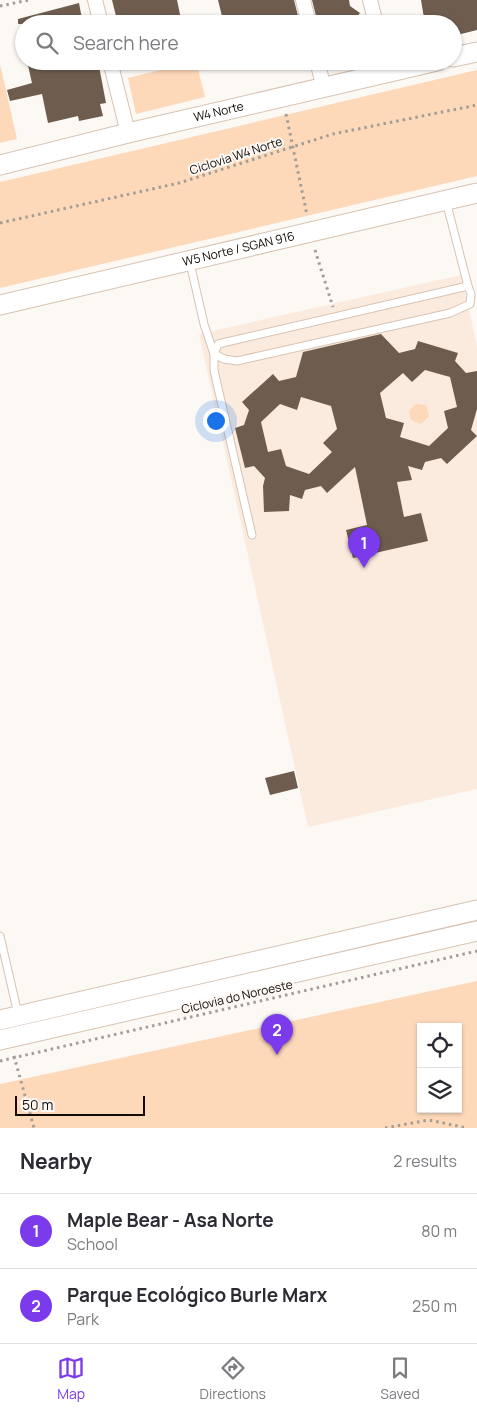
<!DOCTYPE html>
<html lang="en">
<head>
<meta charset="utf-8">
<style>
	:root { --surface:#fff; --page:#f2f2f3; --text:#2b2b33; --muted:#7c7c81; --line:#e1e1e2; --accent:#7c3aed }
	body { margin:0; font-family:Manrope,sans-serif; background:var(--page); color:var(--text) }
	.controls { position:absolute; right:15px; bottom:15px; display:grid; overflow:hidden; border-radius:0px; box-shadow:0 1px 4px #0004 }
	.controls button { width:45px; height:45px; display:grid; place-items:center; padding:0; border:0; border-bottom:1px solid var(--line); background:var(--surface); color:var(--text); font:25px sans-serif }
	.scale { position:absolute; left:15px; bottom:12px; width:130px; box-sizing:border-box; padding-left:5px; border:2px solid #120c07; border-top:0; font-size:14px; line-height:18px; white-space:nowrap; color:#120c07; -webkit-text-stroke:4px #fcf8f4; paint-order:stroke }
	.you { position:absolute; left:215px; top:420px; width:18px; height:18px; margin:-12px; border:4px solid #fff; border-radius:50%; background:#1a73e8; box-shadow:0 0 0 8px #1a73e833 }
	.badge { display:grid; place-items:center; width:32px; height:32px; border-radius:50%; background:var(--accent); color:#fff; font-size:16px; font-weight:700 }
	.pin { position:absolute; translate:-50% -41px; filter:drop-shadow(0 1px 2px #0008) }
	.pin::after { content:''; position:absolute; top:26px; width:18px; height:15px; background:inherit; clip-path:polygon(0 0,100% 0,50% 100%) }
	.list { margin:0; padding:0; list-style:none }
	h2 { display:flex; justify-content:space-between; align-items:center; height:65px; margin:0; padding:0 20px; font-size:21px }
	h2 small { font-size:16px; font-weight:400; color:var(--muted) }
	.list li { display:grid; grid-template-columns:32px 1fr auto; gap:15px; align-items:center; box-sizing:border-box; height:75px; padding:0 20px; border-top:1px solid var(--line) }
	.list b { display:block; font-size:19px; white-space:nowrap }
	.list p { margin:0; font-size:16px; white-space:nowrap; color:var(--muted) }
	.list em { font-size:16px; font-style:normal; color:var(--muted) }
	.icon { flex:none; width:28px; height:28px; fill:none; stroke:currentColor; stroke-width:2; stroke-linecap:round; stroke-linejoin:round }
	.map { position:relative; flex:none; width:477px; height:1128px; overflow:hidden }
	.search { position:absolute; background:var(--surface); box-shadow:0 1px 4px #0004; left:15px; right:15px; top:15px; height:55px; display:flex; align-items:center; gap:12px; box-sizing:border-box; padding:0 18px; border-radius:28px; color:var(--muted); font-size:19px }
	.sheet { height:215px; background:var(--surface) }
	nav { display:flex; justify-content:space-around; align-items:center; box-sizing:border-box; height:70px; border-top:1px solid var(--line); background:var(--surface); font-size:14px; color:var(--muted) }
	nav a { display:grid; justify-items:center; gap:2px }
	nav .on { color:var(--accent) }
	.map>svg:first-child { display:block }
	.built { fill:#fbebde }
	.green { fill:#fdd9ba; fill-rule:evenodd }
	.building { fill:#6e5d4f; fill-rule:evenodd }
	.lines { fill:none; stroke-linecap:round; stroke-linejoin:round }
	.lane-casing { stroke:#d7c3b3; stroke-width:9 }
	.street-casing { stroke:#d7c3b3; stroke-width:16 }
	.secondary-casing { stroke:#d7c3b3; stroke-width:21 }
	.path { stroke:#a19d98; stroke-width:3; stroke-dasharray:2.5 4; stroke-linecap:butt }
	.lane { stroke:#fff; stroke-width:7 }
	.street { stroke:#fff; stroke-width:14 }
	.secondary { stroke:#fff; stroke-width:19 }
	.labels { text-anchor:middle; stroke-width:4; stroke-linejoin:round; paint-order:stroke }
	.street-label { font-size:12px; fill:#120c07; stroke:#fcf8f4 }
</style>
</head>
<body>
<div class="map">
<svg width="477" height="1128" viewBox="0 0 477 1128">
	<rect width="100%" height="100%" fill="#fcf8f4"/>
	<polygon class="built" points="461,275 477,346 477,789 308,827 199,334"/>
	<g class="green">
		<polygon points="196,61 205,97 136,114 128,78"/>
		<polygon points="0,64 17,139 0,143"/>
		<polygon points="477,70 477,176 0,288 0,182"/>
		<polygon points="416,404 426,405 429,416 421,424 411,420 409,411"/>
		<path d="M477,981V1128H0V1084ZM421,1027H458V1109H421Z"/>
	</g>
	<g class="building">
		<polygon points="112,0 177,0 182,24 118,24"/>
		<polygon points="218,0 294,0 300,24 224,24"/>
		<polygon points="312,0 349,0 350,6 360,13 351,24 318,24"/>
		<polygon points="421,0 477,0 477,30 457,35 453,24 425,24"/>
		<polygon points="79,3 83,24 18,24 18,19"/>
		<polygon points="27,61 98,61 106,103 100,104 103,116 79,121 78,116 48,123 42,94 10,101 7,90 32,83"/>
		<path d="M381,334L399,353L415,349L418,341L458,353L455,361L466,373L477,371V409L471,430L477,436L447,464L441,458L425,462L422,470L408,466L412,480L397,482L404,517L421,513L428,541L353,558L346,530L367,525L355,467L327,493L321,486L305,490L302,499L290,495L289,511L264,512L263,486L265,478L254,466L245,468L235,428L244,425L249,410L242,402L273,374L279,381L296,377L303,352ZM425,370L450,377L457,407L444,411L448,428L429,446L400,437L404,423L386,418L380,393L403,373L412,382ZM301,397L331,406L337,429L323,443L332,452L309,474L286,466L281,449L268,452L261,422L280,404L297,410Z"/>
		<polygon points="294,771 298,788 270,795 265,778"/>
	</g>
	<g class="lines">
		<g class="lane-casing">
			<g id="lane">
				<polyline points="190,263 204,324 214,354 218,344 468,286 446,201"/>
				<polyline points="252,535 218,388 214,370 214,354 224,359 237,361 450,313 470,304 471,294 468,286"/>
				<polyline points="0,936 18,1014"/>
			</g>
		</g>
		<g class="street-casing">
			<g id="street">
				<polyline points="95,0 101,24"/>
				<polyline points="303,0 309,24"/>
				<polyline points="370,0 376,24"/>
				<polyline points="110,61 128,133"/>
				<polyline points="317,61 324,88"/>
			</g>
		</g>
		<g class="secondary-casing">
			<g id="secondary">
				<polyline points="453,57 477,52"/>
				<path id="s1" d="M0,165L128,133L437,61"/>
				<path id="s2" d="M0,305L477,193"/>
				<polyline points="0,1020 477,910"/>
				<polyline points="0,1040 477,931"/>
			</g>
		</g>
		<g class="path">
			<polyline points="0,6 29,0"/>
			<polyline points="286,114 307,215"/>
			<polyline points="0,223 179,183 333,134 477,105"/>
			<polyline points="315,250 333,307"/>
			<polyline points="14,1056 34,1128"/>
			<polyline points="0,1061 477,951"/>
			<polyline points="385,1128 429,1120 467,1128"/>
		</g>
		<use href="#lane" class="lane"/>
		<use href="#street" class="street"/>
		<use href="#secondary" class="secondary"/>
	</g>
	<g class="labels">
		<g class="street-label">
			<text dy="4" stroke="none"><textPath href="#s1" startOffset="225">W4 Norte</textPath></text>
			<text transform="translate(236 156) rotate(-18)" y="4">Ciclovia W4 Norte</text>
			<text dy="4" stroke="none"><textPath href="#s2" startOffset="245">W5 Norte / SGAN 916</textPath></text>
			<text transform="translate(237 997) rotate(-13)" y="4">Ciclovia do Noroeste</text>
		</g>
	</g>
</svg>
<div class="controls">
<button><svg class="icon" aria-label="locate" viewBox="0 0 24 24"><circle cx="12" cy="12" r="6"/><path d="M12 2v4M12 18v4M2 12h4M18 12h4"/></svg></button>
<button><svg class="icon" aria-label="layers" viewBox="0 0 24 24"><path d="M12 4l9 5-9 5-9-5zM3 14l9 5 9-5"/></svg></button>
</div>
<div class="scale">50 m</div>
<div class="you"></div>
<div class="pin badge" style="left:364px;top:568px">1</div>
<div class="pin badge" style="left:277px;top:1055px">2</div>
<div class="search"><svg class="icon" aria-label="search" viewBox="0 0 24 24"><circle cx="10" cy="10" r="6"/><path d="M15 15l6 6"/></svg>Search here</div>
</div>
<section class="sheet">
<h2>Nearby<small>2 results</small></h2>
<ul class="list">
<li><span class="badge">1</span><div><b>Maple Bear - Asa Norte</b><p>School</p></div><em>80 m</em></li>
<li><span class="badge">2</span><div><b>Parque Ecológico Burle Marx</b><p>Park</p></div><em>250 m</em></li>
</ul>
</section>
<nav>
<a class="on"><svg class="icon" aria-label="map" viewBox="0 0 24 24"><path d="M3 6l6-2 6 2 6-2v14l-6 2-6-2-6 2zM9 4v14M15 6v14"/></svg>Map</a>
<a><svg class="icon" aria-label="directions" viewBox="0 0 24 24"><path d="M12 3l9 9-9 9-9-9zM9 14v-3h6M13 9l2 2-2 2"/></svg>Directions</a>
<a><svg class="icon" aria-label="saved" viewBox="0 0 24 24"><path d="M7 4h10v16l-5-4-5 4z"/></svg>Saved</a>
</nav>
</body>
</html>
